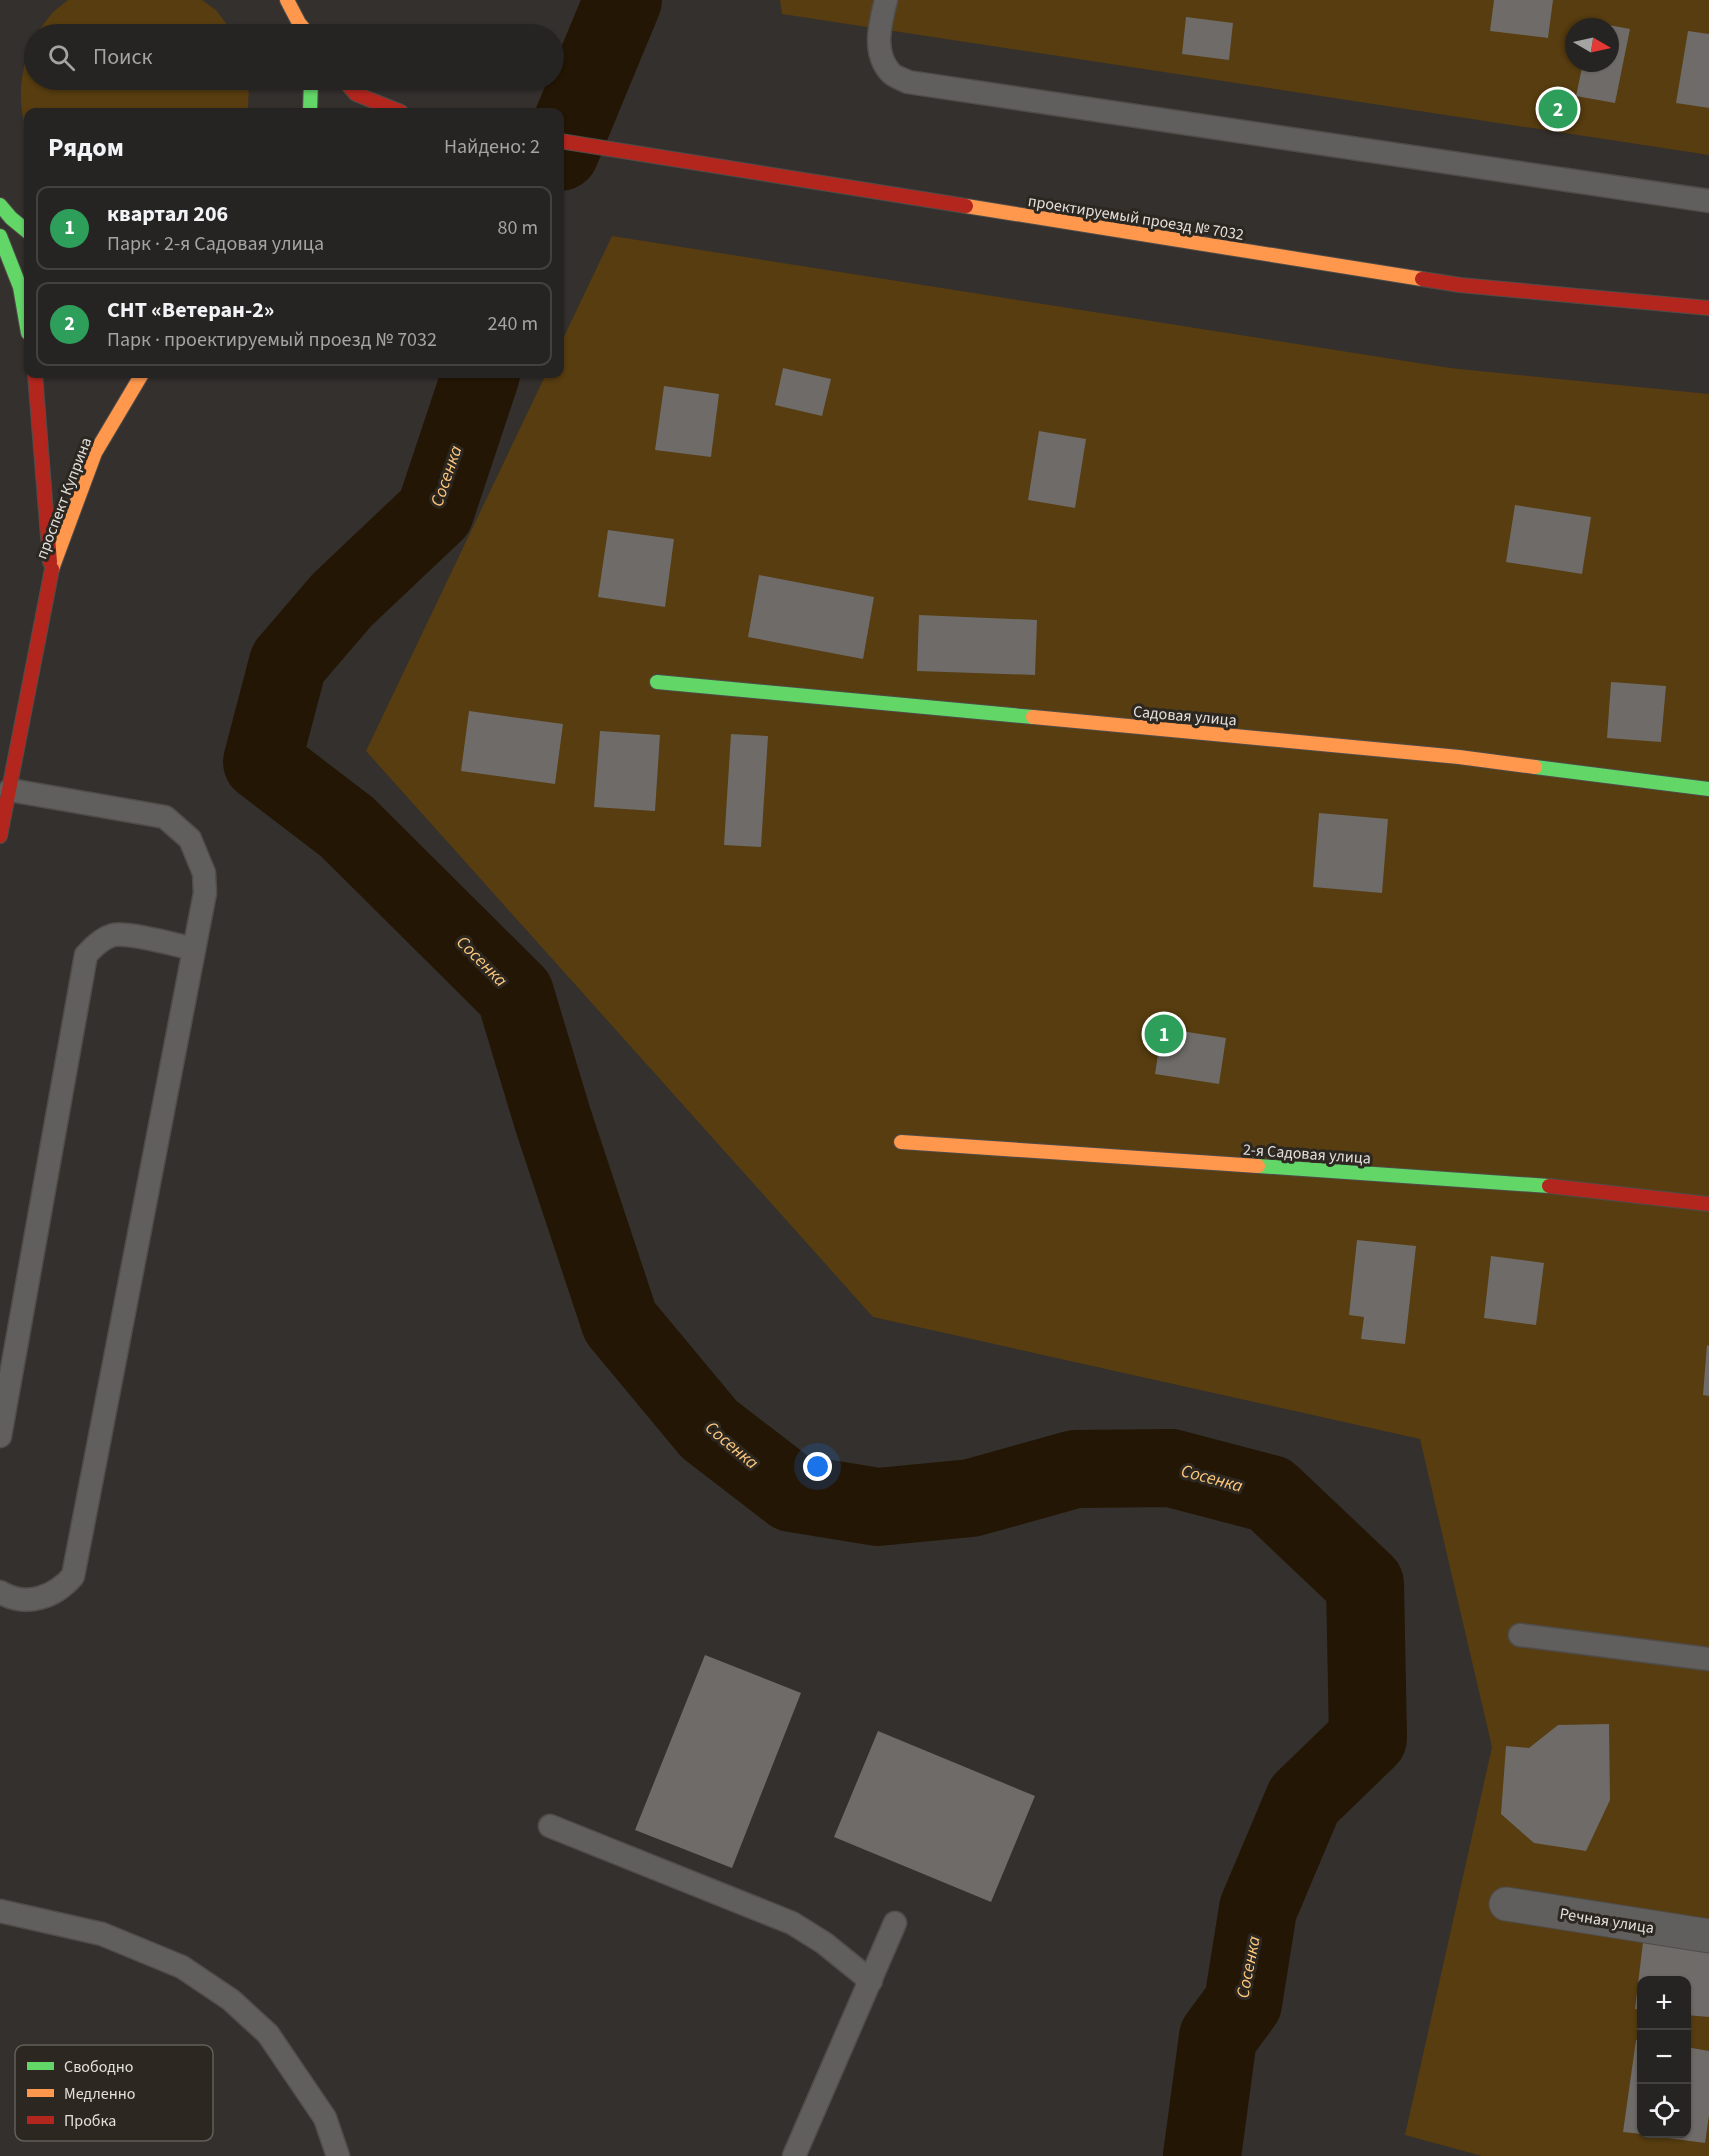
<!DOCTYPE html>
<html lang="ru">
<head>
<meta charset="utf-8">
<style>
	:root { --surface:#262422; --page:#32302f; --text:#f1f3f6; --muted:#a4a4a5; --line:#424140; --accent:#d93025 }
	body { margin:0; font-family:"Source Sans 3",sans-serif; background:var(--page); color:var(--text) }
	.controls { position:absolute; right:18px; bottom:18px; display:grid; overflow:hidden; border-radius:12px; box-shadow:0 2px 4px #0004 }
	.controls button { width:54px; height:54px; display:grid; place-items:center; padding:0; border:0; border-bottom:2px solid var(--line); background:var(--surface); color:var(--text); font:30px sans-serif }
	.compass { position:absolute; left:1565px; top:18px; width:54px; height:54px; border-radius:50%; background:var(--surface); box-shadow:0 2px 4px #0004; rotate:99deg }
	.you { position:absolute; left:818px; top:1467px; width:21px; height:21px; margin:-15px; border:4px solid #fff; border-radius:50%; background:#1a73e8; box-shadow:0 0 0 9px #1a73e833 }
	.badge { display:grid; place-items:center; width:39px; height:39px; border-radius:50%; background:var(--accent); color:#fff; font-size:20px; font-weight:700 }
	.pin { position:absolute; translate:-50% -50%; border:3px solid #fff; box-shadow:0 2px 6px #0006 }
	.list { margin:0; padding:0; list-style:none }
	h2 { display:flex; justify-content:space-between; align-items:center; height:78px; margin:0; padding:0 24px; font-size:26px }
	h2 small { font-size:20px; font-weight:400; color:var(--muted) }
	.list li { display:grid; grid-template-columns:39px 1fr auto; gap:18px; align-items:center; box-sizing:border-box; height:84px; margin:0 12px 12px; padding:0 12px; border:2px solid var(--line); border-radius:12px }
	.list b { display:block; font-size:22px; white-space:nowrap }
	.list p { margin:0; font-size:20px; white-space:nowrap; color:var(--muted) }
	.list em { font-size:20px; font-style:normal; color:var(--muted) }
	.icon { flex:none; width:33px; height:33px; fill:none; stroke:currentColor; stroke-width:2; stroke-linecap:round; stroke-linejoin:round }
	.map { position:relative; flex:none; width:1709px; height:2156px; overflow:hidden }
	.search { position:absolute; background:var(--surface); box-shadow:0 2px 4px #0004; left:24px; top:24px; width:540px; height:66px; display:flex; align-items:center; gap:15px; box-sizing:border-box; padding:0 21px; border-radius:33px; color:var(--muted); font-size:22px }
	.panel { position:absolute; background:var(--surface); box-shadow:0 2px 4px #0004; left:24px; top:108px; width:540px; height:270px; border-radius:12px }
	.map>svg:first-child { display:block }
	.green { fill:#573d10; fill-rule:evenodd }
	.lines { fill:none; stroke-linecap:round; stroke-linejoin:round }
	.river { stroke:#241604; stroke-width:78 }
	.building { fill:#6e6b68 }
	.lane-casing { stroke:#4f4c49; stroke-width:25 }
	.street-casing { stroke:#4f4c49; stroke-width:35 }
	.fast-casing { stroke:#4f4c49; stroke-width:16 }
	.slow-casing { stroke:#4f4c49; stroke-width:16 }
	.jam-casing { stroke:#4f4c49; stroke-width:16 }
	.lane { stroke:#615f5d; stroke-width:22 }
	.street { stroke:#615f5d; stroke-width:33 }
	.fast { stroke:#63d668; stroke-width:14 }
	.slow { stroke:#ff974d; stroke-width:14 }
	.jam { stroke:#b3261e; stroke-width:14 }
	.labels { text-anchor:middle; stroke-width:6; stroke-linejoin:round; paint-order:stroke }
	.street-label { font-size:16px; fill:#e3dfdb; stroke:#2c2720 }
	.water-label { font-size:18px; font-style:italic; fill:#fdc87d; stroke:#2c2720 }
	.key { fill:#2c2720; stroke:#635e58; stroke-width:1.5 }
	.key-label { font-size:16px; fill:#e3dfdb }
</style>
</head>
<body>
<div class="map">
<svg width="1709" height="2156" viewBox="0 0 1709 2156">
	<rect width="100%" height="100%" fill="#33302d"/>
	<g class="green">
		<polygon points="68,0 202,0 216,10 234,34 36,34 53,12"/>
		<path d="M780,0H1709V155L782,14ZM1574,27H1610V63H1574Z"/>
		<path d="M34,38V80H249L248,112H28V135C16,102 20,69 34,38Z"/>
		<path d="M612,236L1450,368L1709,394V2156H1482L1405,2135L1492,1747L1420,1439L873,1317L366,751L546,374H560V345ZM1642,1980H1686V2134H1642Z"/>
	</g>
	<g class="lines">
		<g class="river">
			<polyline points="560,152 623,0"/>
			<polyline points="481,374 435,512 342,600 288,663 262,762 347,827 515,994 553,1120 620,1322 709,1429 792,1493 878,1507 971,1498 1075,1469 1171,1468 1270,1494 1365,1584 1368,1738 1304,1800 1258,1909 1243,2003 1218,2037 1202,2156"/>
		</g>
	</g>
	<g class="building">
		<polygon points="1494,0 1553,0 1548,38 1490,31"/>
		<polygon points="1186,17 1233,23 1229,60 1182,54"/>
		<polygon points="1592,22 1630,29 1615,103 1576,96 1583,63 1610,63 1610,27 1591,27"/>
		<polygon points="1688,31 1709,34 1709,108 1676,103"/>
		<polygon points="783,368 831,379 822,416 775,405"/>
		<polygon points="664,386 719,394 711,457 655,450"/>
		<polygon points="1039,431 1086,439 1075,508 1028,500"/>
		<polygon points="1515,505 1591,517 1582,574 1506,562"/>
		<polygon points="608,530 674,539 665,607 598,597"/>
		<polygon points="759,575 874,597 863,659 748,637"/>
		<polygon points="919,615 1037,620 1035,675 917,671"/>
		<polygon points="1611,682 1666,686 1661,742 1607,738"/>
		<polygon points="469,711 563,724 555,784 461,771"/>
		<polygon points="600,731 660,735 655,811 594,807"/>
		<polygon points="731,734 768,736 761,847 724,845"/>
		<polygon points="1319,813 1388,819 1382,893 1313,887"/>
		<polygon points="1162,1028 1226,1038 1219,1084 1155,1074"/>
		<polygon points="1357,1240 1416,1246 1405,1344 1361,1339 1364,1317 1349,1315"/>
		<polygon points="1491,1256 1544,1263 1536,1325 1484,1318"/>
		<polygon points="1707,1345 1709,1346 1709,1396 1703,1395"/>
		<polygon points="705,1655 801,1693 732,1868 635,1830"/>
		<polygon points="1609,1724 1610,1800 1586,1851 1534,1843 1501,1814 1506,1746 1529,1748 1558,1725"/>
		<polygon points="878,1731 1035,1796 991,1902 834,1837"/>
		<polygon points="1644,1934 1709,1942 1709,2017 1686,2015 1686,1980 1642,1980 1642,2009 1635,2009"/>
		<polygon points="1636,2040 1642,2041 1642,2134 1623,2132"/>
		<polygon points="1686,2047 1709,2051 1709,2115 1705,2143 1646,2135 1686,2134"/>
	</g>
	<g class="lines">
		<g class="lane-casing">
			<g id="lane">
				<path d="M886,0C880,24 872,53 891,73C895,77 902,79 908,82L1709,201"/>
				<path d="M0,1436L86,955C93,947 102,938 113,935C129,932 176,945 194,949"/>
				<path d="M0,1592C26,1608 55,1597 73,1576L205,893L204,873L190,839L165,817L10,790"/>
				<polyline points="1520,1635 1709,1659"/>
				<polyline points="550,1826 792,1923 824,1943 871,1981"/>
				<polyline points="0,1911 102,1934 182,1967 231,2000 268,2034 325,2118 338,2156"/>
				<polyline points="794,2156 895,1923"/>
			</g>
		</g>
		<g class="street-casing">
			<polyline id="street" points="1506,1904 1709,1936"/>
		</g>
		<g class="fast-casing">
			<g id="fast">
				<polyline points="310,112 311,80"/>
				<polyline points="0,205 11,218 28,232"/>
				<polyline points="0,236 20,287 28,333"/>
				<polyline points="657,682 1033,717"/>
				<polyline points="1535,767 1709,789"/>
				<polyline points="1258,1166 1549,1186"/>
			</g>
		</g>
		<g class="slow-casing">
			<g id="slow">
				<polyline points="287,0 299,23 308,34"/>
				<polyline points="966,206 1422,279"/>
				<polyline points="52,569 95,453 142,374"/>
				<polyline points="1033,717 1459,757 1535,767"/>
				<polyline points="901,1142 1258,1166"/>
			</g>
		</g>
		<g class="jam-casing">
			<g id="jam">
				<polyline points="344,80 356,94 401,112"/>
				<polyline points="560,141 966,206"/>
				<polyline points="1422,279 1460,285 1709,308"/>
				<polyline points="35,374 50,562"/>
				<polyline points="0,836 52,569"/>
				<polyline points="1549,1186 1709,1204"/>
			</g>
		</g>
		<use href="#lane" class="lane"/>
		<use href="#street" class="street"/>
		<use href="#fast" class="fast"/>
		<use href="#slow" class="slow"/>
		<use href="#jam" class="jam"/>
	</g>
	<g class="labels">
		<g class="street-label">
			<text transform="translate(1136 217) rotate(9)" y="6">проектируемый проезд № 7032</text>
			<text transform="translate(63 498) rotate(-69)" y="6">проспект Куприна</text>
			<text transform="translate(1185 715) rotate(5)" y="6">Садовая улица</text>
			<text transform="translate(1307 1153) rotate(4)" y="6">2-я Садовая улица</text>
			<text transform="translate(1607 1920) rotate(9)" y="6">Речная улица</text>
		</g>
		<g class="water-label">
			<text transform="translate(446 476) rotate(-71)" y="6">Сосенка</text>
			<text transform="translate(482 961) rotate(45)" y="6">Сосенка</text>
			<text transform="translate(732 1445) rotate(40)" y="6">Сосенка</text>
			<text transform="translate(1212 1478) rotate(15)" y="6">Сосенка</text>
			<text transform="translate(1248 1967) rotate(-79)" y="6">Сосенка</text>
		</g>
	</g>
	<rect x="15" y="2045" width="198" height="96" rx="9" class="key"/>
	<rect x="27" y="2062" width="27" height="8" fill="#63d668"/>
	<rect x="27" y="2089" width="27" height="8" fill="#ff974d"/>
	<rect x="27" y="2116" width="27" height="8" fill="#b3261e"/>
	<g class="key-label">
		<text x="64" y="2072">Свободно</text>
		<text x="64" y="2099">Медленно</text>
		<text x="64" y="2126">Пробка</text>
	</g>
</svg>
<div class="controls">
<button>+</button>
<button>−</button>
<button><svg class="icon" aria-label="locate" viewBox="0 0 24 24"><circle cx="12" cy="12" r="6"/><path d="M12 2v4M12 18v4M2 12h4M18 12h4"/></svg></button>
</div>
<svg class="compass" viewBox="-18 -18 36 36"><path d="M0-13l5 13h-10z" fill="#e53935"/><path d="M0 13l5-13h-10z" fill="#a4a4a5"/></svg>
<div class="you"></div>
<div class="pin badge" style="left:1164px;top:1034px;background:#2e9e5b">1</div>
<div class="pin badge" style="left:1558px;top:109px;background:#2e9e5b">2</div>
<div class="search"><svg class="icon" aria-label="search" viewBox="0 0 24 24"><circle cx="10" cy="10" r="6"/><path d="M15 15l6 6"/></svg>Поиск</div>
<section class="panel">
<h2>Рядом<small>Найдено: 2</small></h2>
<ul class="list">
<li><span class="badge" style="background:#2e9e5b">1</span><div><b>квартал 206</b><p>Парк · 2-я Садовая улица</p></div><em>80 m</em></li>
<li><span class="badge" style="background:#2e9e5b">2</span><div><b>СНТ «Ветеран-2»</b><p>Парк · проектируемый проезд № 7032</p></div><em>240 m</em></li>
</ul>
</section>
</div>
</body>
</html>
